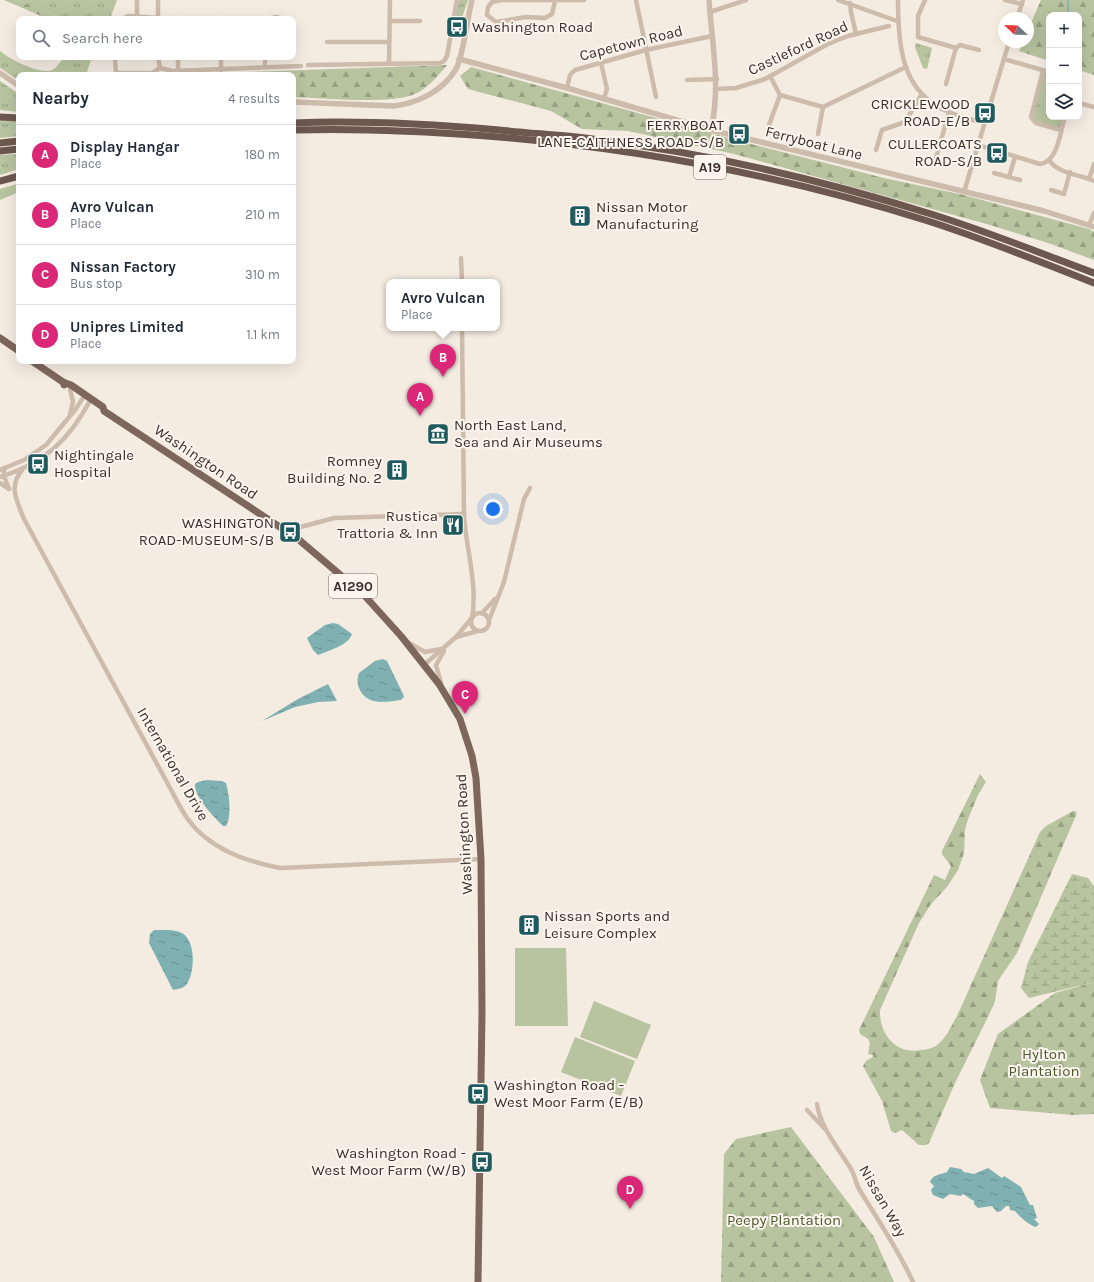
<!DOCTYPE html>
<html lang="en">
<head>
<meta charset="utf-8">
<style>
	:root { --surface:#fff; --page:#f2f2f3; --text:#1f2937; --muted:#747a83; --line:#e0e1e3; --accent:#db2777 }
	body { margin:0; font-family:Karla,sans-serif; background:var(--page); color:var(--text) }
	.controls { position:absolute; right:12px; top:12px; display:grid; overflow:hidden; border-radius:8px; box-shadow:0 4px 16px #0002 }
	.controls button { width:36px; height:36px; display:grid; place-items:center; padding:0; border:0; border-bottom:1px solid var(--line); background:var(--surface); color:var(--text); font:20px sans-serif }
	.compass { position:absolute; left:998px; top:12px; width:36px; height:36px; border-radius:50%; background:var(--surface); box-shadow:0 4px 16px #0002; rotate:293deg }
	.you { position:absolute; left:493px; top:509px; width:14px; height:14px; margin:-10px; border:3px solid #fff; border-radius:50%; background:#1a73e8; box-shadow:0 0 0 6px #1a73e833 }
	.badge { display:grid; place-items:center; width:26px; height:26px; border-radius:50%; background:var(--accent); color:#fff; font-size:13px; font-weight:700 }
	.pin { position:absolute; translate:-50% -33px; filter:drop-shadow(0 1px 2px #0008) }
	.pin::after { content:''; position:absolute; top:21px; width:14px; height:12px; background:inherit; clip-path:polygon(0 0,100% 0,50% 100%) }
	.popup { position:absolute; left:386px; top:279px; width:114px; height:52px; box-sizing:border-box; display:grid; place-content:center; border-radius:8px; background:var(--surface); filter:drop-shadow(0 1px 3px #0005); font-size:13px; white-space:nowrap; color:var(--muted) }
	.popup b { font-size:15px; color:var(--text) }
	.popup::after { content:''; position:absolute; left:50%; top:100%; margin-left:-8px; border:8px solid transparent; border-top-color:var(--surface) }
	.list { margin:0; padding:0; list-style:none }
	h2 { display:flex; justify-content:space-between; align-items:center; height:52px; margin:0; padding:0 16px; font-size:17px }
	h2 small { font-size:13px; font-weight:400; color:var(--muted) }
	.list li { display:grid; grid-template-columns:26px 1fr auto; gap:12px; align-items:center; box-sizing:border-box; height:60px; padding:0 16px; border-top:1px solid var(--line) }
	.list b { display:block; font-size:15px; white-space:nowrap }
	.list p { margin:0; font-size:13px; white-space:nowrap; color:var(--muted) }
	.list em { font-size:13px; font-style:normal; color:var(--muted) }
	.icon { flex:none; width:22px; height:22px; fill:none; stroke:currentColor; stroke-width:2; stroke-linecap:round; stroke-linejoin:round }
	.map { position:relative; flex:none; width:1094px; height:1282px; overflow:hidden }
	.search { position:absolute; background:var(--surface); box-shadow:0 4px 16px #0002; left:16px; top:16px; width:280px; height:44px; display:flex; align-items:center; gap:10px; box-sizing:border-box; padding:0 14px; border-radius:8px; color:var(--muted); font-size:15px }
	.panel { position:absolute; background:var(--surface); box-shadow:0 4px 16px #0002; left:16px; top:72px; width:280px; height:292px; border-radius:8px }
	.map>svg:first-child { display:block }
	.grass { fill:url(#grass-tufts) }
	.forest { fill:url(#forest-firs) }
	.wetland { fill:url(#wetland-marsh) }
	.pitch { fill:#b8c4a0 }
	.water { fill:url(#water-ripples) }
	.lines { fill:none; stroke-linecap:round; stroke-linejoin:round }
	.stream { stroke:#7fb0b2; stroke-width:1.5 }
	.minor { stroke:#cdbbac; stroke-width:4.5 }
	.tertiary { stroke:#cdbbac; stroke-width:5.5 }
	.primary { stroke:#7d675c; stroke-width:7 }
	.trunk { stroke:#6c584f; stroke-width:7 }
	.labels { text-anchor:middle; stroke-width:4; stroke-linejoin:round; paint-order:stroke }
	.shield { fill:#fbf5ee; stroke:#756b66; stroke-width:1 }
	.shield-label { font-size:14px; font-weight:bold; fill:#3b302b }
	.poi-label { font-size:15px; fill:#3b302b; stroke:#fbf5ee; text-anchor:end }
	.street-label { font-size:15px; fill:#3b302b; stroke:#fbf5ee }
	.park-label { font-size:15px; fill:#4a5a2e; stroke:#fbf5ee }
</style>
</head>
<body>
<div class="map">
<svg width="1094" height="1282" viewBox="0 0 1094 1282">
	<defs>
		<pattern id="grass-tufts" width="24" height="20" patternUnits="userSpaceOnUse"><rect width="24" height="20" fill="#b8c4a0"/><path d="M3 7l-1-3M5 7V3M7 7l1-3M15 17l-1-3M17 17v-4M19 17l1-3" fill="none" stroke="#97a083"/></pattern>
		<pattern id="forest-firs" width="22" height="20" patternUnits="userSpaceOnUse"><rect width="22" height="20" fill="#b8c4a0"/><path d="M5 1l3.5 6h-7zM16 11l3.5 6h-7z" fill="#97a083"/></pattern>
		<pattern id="wetland-marsh" width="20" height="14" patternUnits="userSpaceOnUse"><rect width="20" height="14" fill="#b8c4a0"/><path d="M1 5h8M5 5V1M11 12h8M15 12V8" fill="none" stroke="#97a083"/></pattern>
		<pattern id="water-ripples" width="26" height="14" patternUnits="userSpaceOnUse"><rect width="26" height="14" fill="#7fb0b2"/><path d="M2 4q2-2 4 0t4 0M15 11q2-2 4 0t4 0" fill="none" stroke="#699091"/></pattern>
	</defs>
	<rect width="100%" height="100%" fill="#f4ebe1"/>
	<g class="grass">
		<polygon points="18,0 117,0 110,19 64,19"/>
		<polygon points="459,0 468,0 460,24 454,22"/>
		<polygon points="916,43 932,48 927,69 923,68 915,47"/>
		<path d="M0,51C9,59 40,75 52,70C58,68 59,60 66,58C73,56 84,59 91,60L86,75H19V81L0,68Z"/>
		<polygon points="1043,71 1049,72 1049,117 1065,117 1061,130 1032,119"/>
		<polygon points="0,81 19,94 19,112 0,110"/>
		<polygon points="0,120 19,121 19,136 0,138"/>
		<polygon points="19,154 19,169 0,175 0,155"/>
		<polygon points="17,184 19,184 19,192 0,200 0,189"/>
	</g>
	<g class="forest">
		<polygon points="4,0 18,0 64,19 48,19"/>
		<polygon points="1041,0 1094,0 1094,75 1079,70 1079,15 1049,15 1049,61 1019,51 1023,42 1028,42 1028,30"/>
		<path d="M447,65C438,76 428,88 415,94C390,105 323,98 293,97V75H163Z"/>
		<polygon points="471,67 747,143 884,178 964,195 1089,229 1094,232 1094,260 1051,244 990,225 734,154 628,131 582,129 551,111 468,89 460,76"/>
		<path d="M980,774L986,782L978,795L968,819L965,830L964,853L958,870L947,887L931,904L919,923L880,1010C879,1034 896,1055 921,1050C926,1050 932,1048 936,1046C946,1039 951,1026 957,1016L1040,832L1046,826L1073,811H1075L1077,813L1017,953L998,981L995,1001L989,1015L955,1083L929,1143L926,1145H919L902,1130L895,1133L891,1131L882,1101L863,1066L866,1061L873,1057V1055L868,1054L870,1043L868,1039L860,1034L859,1030L934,875L945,880L951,866L942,854V851Z"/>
		<polygon points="1094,982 1094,1114 1074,1115 990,1108 980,1080 998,1034 1055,993"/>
		<polygon points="791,1127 874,1237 894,1282 721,1282 724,1154 736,1139"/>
	</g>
	<polygon class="wetland" points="1072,874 1088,878 1094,886 1094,982 1029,998 1021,988 1028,962"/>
	<g class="pitch">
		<polygon points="515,948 566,948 568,1026 515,1026"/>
		<polygon points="594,1001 651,1025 637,1059 580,1037"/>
		<polygon points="575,1037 635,1061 621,1096 561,1072"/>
	</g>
	<g class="water">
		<path d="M333,623L338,624L352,634C349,645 328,651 318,655L313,650L307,638L325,625Z"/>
		<path d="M383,659L387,661L403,694L404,697L401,700C386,702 366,706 359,688C357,683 357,678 359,673L375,661Z"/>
		<polygon points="328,684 337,701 318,702 295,707 262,721 298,699"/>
		<path d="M207,780L222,781L226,783C229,794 232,816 226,826H223C214,817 194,797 195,784L198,782Z"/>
		<path d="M154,930C162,930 175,929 182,933C196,941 195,972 187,984C184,988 178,989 173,990L149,943L150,934Z"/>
		<path d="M950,1167L961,1169L964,1172L974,1174L988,1168L1002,1178L1004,1176L1021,1187L1030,1205H1033L1037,1218L1034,1219L1039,1224L1036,1227C1029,1225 1020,1217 1015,1211L1010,1210L1009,1206H1006L1001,1211L997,1212L992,1206L978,1208L974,1204V1201L963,1194L961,1196L950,1194L943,1199L933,1195L931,1190L934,1186L930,1182C933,1174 940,1175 947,1172Z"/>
	</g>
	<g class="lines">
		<polyline class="stream" points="1068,15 1068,0"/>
		<g class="minor">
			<polyline points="137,0 137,17"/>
			<polyline points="158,0 158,19"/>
			<polyline points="555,0 555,1 552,14 545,18 526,17 496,22 487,15 488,7 492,2 502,0 584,0"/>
			<polyline points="636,0 656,97"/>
			<polyline points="838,0 897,21"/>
			<path d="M898,0C898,45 901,93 949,112C960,117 973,120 985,123"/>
			<polyline points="925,0 918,16 918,37 956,48"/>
			<polyline points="1005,0 1022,4"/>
			<polyline points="850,3 851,12 856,34"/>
			<polyline points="710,12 746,0"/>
			<polyline points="178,18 178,19"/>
			<polyline points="221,18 221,19"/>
			<polyline points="1017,18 1023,0"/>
			<polyline points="122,19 128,16 158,18"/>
			<polyline points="266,19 277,17 281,19"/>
			<polyline points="390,21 420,21"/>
			<polyline points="327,42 389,42"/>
			<polyline points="115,57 116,73 152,73 160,68"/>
			<polyline points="158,57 160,68"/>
			<polyline points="178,57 178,70"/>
			<polyline points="221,57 221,70"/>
			<polyline points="265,57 265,67"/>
			<polyline points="1004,59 1049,72"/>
			<polyline points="601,63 607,89 604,98"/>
			<polyline points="389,64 390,0"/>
			<polyline points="308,65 440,63 444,61 447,56 457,0"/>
			<polyline points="160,68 173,71 301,66"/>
			<polyline points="1043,71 1031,117 1036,123 1061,130"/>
			<polyline points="770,76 780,95 823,107 906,67"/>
			<polyline points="687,80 717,79"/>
			<polyline points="946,84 956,48 960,45 979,50"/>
			<polyline points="567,88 570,75 575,70 646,50 712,36"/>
			<polyline points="717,89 736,88 765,79 828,44 848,36 889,26"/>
			<polyline points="1079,103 1094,107"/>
			<polyline points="769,125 780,95"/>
			<polyline points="818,134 823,107"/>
			<path d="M978,145L1040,164C1058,162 1060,132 1065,117"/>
			<polyline points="876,150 882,130 905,122 922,94"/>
			<path d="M1050,161C1057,173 1081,175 1094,181"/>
			<polyline points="934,165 949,112"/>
			<polyline points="994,173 1020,180"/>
			<polyline points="1009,177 1015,157"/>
			<polyline points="1089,179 1094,164"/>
			<polyline points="1051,190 1064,194 1070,172"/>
			<polyline points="964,192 1009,42"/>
			<polyline points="1089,225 1094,213"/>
			<polyline points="461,258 462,282"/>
			<path d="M462,328L464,515C466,549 478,584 472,618"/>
			<polyline points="70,389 73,402 70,414"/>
			<polyline points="4,468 4,476 9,489"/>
			<polyline points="0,470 24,460 46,445 75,410 85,395"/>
			<path d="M22,470C8,487 17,501 24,519L169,786C175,797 180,808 187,818C209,849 245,861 280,868L481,859"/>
			<path d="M0,477C45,463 69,440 91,399"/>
			<polyline points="0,483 9,489"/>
			<polyline points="297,528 334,518 464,514"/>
			<circle cx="480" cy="622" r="9"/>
			<polyline points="482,613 495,599"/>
			<polyline points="489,620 504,582 524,499 530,488"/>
			<polyline points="456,637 478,631"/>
			<polyline points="409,643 425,652 441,649"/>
			<polyline points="424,665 456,637 471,619"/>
			<polyline points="441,683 436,665 444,651"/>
			<path d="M817,1104C820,1127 839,1149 851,1169C855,1175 855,1182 859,1189C878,1220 898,1249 913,1282"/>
			<polyline points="807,1110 825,1129"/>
		</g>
		<g class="tertiary">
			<path d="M709,0C712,44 721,86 711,130"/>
			<polyline points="459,59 567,88 711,130 1044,211 1094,227"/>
			<polyline points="0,73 19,86"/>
			<path d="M293,102L394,106C418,103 443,91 456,69C464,54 467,18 472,0"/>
		</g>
		<g class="primary">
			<polyline points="0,338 19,351"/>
			<polyline points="32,361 63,382 64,385"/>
			<polyline points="63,382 71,385 103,407 104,411 298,539 364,595 401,636 439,684 460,719 472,756 476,778 481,859 482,1013 478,1282"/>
		</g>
		<g class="trunk">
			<polyline points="0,117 19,118"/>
			<path d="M293,123C362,120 430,124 499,130C528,133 557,135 585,138C702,152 819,179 931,214C986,231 1040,253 1094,273"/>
			<path d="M293,130C358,128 422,131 487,136C636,148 785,176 928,221C984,239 1039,261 1094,283"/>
			<polyline points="0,143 19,141"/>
			<polyline points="0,151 19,149"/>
			<polyline points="0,181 19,176"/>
		</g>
	</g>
	<defs>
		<g id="bus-square" transform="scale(1.15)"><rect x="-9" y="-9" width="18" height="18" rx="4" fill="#1f5a5e" stroke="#fbf5ee"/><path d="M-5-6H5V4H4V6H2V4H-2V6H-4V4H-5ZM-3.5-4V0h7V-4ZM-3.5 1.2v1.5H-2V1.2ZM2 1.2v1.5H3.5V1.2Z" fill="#fff"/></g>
		<g id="building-square" transform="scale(1.15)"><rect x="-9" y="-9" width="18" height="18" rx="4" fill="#1f5a5e" stroke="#fbf5ee"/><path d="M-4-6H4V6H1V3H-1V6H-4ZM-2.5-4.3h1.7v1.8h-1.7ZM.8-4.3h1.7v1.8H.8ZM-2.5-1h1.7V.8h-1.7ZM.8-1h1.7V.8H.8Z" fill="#fff"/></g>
		<g id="museum-square" transform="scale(1.15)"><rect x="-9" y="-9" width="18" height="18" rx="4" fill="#1f5a5e" stroke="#fbf5ee"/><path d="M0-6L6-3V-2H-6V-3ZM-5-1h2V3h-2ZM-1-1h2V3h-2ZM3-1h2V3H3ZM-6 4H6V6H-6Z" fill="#fff"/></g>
		<g id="restaurant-square" transform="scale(1.15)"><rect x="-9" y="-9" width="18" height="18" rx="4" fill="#1f5a5e" stroke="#fbf5ee"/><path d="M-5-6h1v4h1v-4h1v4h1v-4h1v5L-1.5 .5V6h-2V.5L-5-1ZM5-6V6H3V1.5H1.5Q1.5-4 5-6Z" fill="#fff"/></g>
	</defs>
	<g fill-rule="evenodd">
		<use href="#bus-square" x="457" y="27"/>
		<use href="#bus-square" x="985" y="113"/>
		<use href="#bus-square" x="739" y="134"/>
		<use href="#bus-square" x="997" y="153"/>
		<use href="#building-square" x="580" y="216"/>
		<use href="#museum-square" x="438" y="434"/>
		<use href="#bus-square" x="38" y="464"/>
		<use href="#building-square" x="397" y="470"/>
		<use href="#restaurant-square" x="453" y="525"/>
		<use href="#bus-square" x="290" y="532"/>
		<use href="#building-square" x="529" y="925"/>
		<use href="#bus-square" x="478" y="1094"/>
		<use href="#bus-square" x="482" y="1162"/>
	</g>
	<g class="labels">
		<g class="shield">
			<rect x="694" y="155" width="32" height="24" rx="3"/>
			<rect x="329" y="574" width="48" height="24" rx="3"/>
		</g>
		<g class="shield-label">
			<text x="710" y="172">A19</text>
			<text x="353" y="591">A1290</text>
		</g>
		<g class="poi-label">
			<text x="472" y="32" text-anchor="start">Washington Road</text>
			<text x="970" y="109">CRICKLEWOOD<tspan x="970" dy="17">ROAD-E/B</tspan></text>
			<text x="724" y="130">FERRYBOAT<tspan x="724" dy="17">LANE-CAITHNESS ROAD-S/B</tspan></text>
			<text x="982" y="149">CULLERCOATS<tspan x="982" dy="17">ROAD-S/B</tspan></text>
			<text x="596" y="212" text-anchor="start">Nissan Motor<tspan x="596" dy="17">Manufacturing</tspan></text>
			<text x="454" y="430" text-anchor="start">North East Land,<tspan x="454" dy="17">Sea and Air Museums</tspan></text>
			<text x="54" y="460" text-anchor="start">Nightingale<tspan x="54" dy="17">Hospital</tspan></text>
			<text x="382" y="466">Romney<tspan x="382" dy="17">Building No. 2</tspan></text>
			<text x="438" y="521">Rustica<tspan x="438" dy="17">Trattoria &amp; Inn</tspan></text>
			<text x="274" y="528">WASHINGTON<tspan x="274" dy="17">ROAD-MUSEUM-S/B</tspan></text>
			<text x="544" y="921" text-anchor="start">Nissan Sports and<tspan x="544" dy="17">Leisure Complex</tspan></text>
			<text x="494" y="1090" text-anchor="start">Washington Road -<tspan x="494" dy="17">West Moor Farm (E/B)</tspan></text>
			<text x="466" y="1158">Washington Road -<tspan x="466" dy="17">West Moor Farm (W/B)</tspan></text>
		</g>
		<g class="street-label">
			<text transform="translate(631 43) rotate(-14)" y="5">Capetown Road</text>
			<text transform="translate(798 48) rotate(-25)" y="5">Castleford Road</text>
			<text transform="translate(814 143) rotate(14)" y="5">Ferryboat Lane</text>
			<text transform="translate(206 462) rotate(34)" y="5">Washington Road</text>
			<text transform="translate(173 764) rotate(60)" y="5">International Drive</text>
			<text transform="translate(464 834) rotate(-93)" y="5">Washington Road</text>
			<text transform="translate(883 1201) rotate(60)" y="5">Nissan Way</text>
		</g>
		<g class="park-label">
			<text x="1044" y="1059">Hylton<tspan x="1044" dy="17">Plantation</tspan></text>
			<text x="784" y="1225">Peepy Plantation</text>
		</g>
	</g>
</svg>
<div class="controls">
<button>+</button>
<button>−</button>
<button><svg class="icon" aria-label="layers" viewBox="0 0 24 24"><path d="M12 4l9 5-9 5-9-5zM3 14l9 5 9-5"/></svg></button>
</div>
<svg class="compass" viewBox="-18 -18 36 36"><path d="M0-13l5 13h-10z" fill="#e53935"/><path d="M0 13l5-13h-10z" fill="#747a83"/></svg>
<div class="you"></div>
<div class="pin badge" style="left:420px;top:416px">A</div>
<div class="pin badge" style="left:443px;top:377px">B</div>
<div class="popup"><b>Avro Vulcan</b>Place</div>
<div class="pin badge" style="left:465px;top:714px">C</div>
<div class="pin badge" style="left:630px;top:1209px">D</div>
<div class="search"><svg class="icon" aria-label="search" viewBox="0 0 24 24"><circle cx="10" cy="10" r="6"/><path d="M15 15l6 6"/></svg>Search here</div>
<section class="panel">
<h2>Nearby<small>4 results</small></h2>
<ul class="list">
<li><span class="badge">A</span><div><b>Display Hangar</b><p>Place</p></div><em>180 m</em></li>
<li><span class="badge">B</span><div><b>Avro Vulcan</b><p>Place</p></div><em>210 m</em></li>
<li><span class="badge">C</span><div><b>Nissan Factory</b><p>Bus stop</p></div><em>310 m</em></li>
<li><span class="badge">D</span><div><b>Unipres Limited</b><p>Place</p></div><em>1.1 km</em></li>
</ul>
</section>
</div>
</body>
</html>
